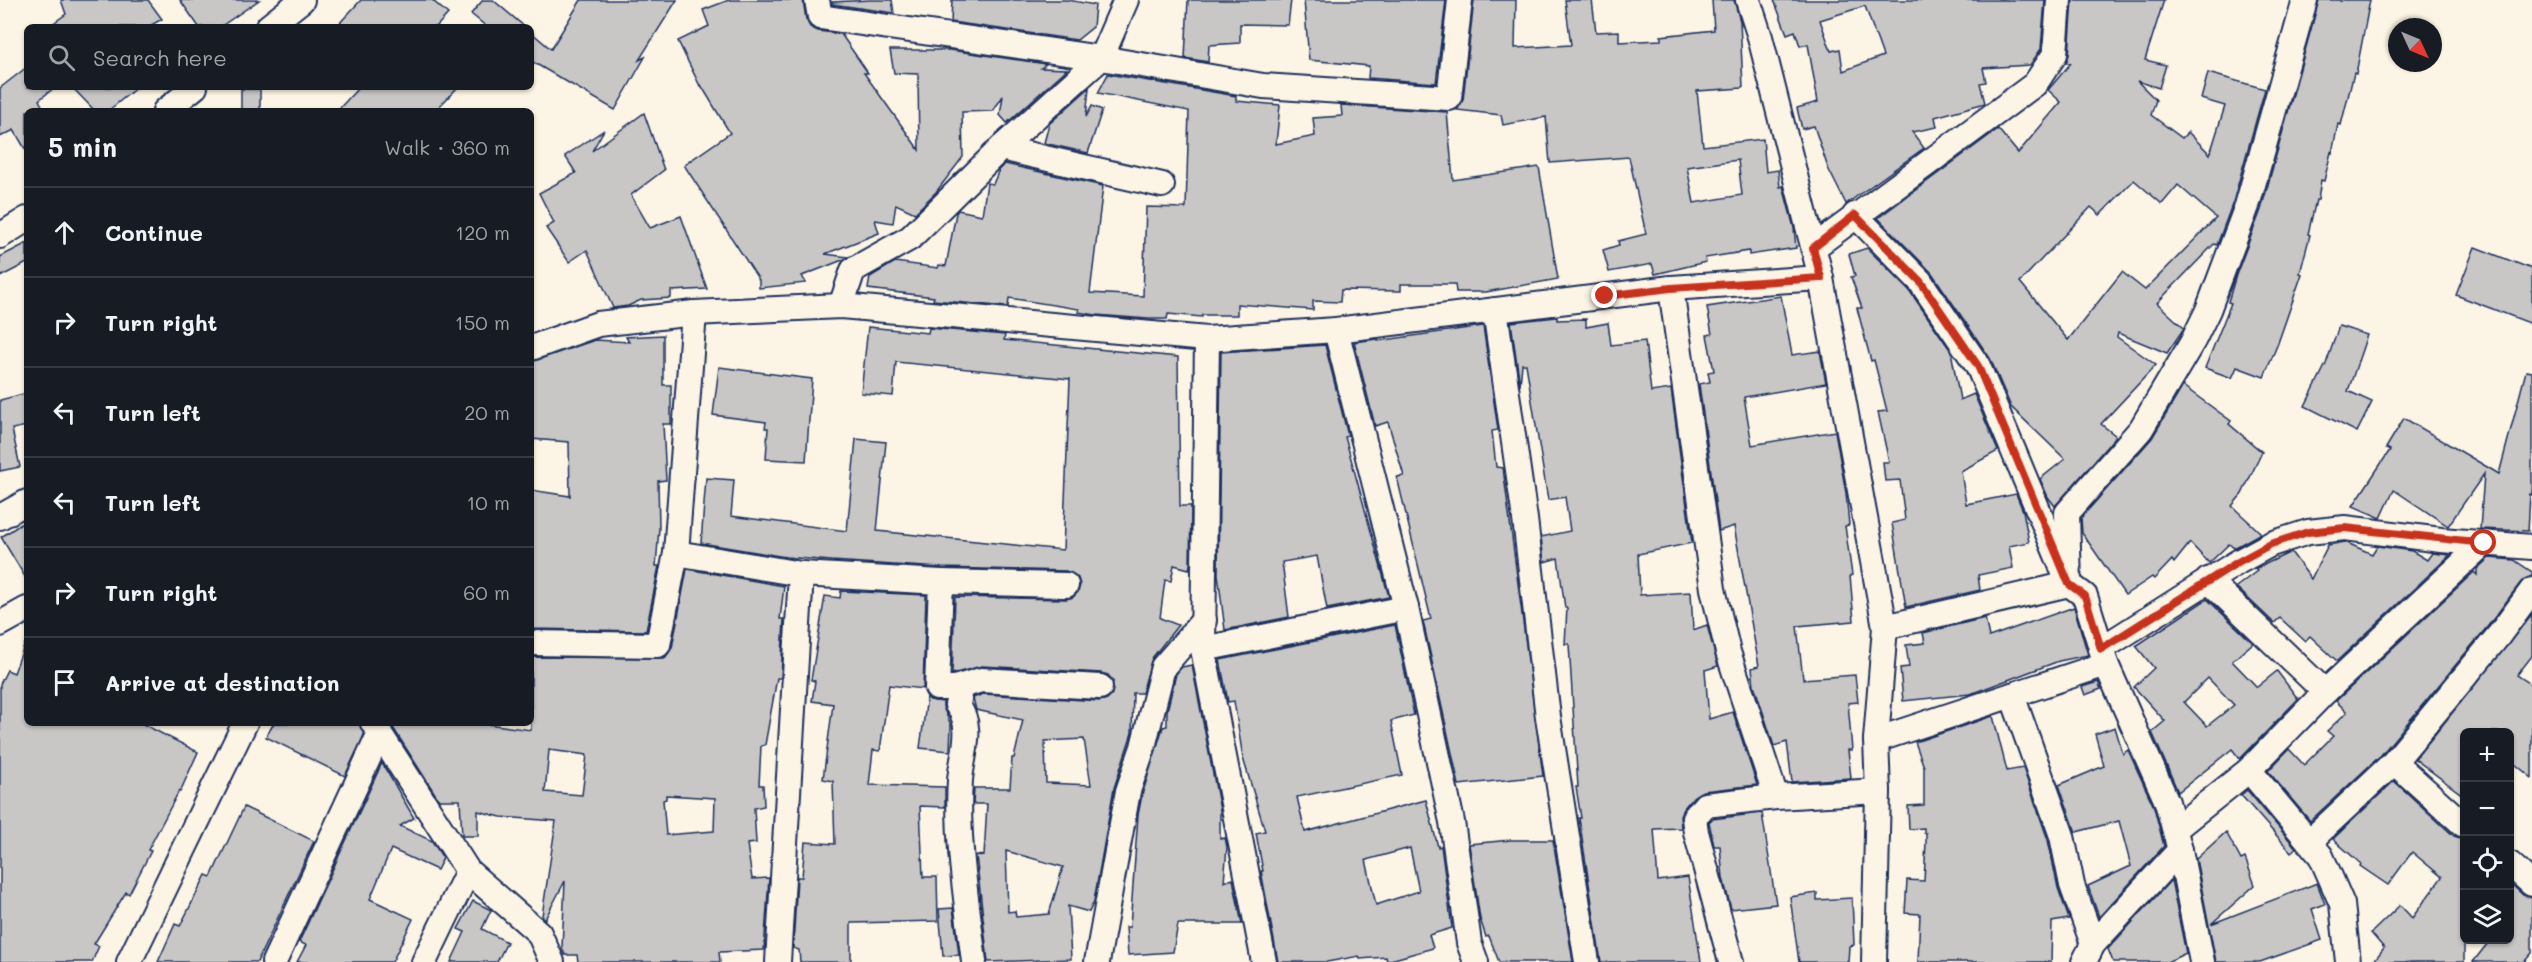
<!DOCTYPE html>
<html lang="en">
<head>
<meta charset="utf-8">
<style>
	:root { --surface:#171b24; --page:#20242c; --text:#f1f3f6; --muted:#9ea1a6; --line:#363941 }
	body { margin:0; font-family:Mali,sans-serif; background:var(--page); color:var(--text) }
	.controls { position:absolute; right:18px; bottom:18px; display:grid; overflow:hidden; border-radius:9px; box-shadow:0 2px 4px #0004 }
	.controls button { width:54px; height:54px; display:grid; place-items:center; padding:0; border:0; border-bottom:2px solid var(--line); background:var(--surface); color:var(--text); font:30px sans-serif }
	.compass { position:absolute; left:2388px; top:18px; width:54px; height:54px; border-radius:50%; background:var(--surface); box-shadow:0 2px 4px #0004; rotate:134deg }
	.stop { position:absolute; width:18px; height:18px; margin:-14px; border:4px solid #c8321e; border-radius:50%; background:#fff }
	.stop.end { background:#c8321e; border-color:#fff; box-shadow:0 2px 6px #0008 }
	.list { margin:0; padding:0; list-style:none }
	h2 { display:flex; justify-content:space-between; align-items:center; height:78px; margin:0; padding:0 24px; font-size:26px }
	h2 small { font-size:20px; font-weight:400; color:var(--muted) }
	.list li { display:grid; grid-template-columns:39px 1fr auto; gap:18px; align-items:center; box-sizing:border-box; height:90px; padding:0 24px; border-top:2px solid var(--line) }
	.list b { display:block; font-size:22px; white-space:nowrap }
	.list em { font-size:20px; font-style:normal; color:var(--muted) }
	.icon { flex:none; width:33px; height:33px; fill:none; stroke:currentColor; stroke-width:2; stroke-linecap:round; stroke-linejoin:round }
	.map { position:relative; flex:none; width:2532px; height:962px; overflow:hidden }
	.search { position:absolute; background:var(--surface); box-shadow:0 2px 4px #0004; left:24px; top:24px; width:510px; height:66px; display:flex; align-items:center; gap:15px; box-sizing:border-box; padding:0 21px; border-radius:9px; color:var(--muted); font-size:22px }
	.panel { position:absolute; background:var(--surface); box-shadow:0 2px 4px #0004; left:24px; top:108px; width:510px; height:618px; border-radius:9px }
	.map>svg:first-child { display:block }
	.building { fill:#c8c7c6; stroke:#1b2f5e; stroke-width:1.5; fill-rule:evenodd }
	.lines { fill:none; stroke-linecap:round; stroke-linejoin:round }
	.minor-casing { stroke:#1b2f5e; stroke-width:28 }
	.minor { stroke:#fcf5e5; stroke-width:24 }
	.route { stroke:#c8321e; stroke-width:8 }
</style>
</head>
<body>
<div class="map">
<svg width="2532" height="962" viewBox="0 0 2532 962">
	<rect width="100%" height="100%" fill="#fcf5e5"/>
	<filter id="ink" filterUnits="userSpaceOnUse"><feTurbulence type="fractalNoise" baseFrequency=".0167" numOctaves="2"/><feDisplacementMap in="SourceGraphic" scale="12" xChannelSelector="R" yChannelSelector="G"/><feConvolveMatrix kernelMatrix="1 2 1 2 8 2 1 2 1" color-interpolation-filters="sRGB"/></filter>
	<g filter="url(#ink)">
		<g class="building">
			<polygon points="61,0 148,0 162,19 148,27 48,27 66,14"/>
			<polygon points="180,0 259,0 220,27 199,27"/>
			<polygon points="361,0 432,0 448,14 436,27 336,27"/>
			<polygon points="483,0 493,0 525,27 487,27 471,14"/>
			<polygon points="581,0 677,0 639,60 645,57 615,110 531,61 531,32 551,49"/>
			<polygon points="729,0 803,0 806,19 810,27 818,31 841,34 868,73 864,73 919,150 918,74 894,73 890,50 950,50 1046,64 1041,68 1067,69 1007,123 1000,115 1003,96 993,111 962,112 963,157 936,192 915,213 896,204 893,223 875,220 879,233 825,254 848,257 845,259 802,276 806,283 759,288 759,280 684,165 730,133 701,85 700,86 678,41 709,26 703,10"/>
			<polygon points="870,0 892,0 894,13 832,4 832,2"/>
			<polygon points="952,0 1068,0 1095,5 1093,27 1077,40 951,22"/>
			<polygon points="1188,0 1291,0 1288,25 1240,24 1240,43 1209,45 1208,62 1185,58"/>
			<polygon points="1304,0 1446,0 1436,83 1368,78 1369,66 1309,60"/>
			<path d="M1474,0H1516L1515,48L1571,45L1565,0H1592L1596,32L1619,31V42L1661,40V36L1714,30L1712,0H1734L1740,21L1743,88L1697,91L1703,146L1763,139L1766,172L1778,170L1780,187L1783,186L1794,228L1796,248L1749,255V251L1705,258L1706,262L1655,274L1652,264L1609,272L1603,250L1619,245L1618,241L1646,234L1629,157L1550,163L1546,117L1503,125L1501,115L1457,110L1463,100ZM1738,160L1742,195L1694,203L1687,167Z"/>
			<path d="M1774,0H2045L2041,49L2030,65L1983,68L1986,82L1980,83L1985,103L1935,117L1937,127L1912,132L1924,148L1846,204L1828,168L1814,126L1802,129L1797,108L1818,102L1808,44L1800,46L1795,31L1787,34ZM1865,6L1883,56L1843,71L1840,49L1831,51L1820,20Z"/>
			<path d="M2073,0H2164L2145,60L2166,65L2159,88L2137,81L2156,100L2151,115L2182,138L2188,132L2210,154L2225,106L2201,99L2208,73L2265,89L2233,202L2217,245L2214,244L2157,303L2184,328L2180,334L2167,353L2118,333L2117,337L2156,365L2101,424L2116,436L2055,506L2048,497L2040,479L2065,459L2011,407L1990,358L1932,273L1878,218L1998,129L2018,153L2061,102L2048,90L2071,63H2066L2069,55ZM2134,180L2162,204L2178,185L2216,218L2145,290L2122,272L2068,340L2020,282L2091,207L2100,215Z"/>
			<polygon points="2319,0 2370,0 2356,74 2354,73 2341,125 2338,124 2332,153 2331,152 2324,181 2321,180 2318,200 2316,200 2308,234 2310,235 2300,273 2302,274 2278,343 2264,377 2237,367 2232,378 2205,368 2231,303 2228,302 2236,275 2261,210"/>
			<polygon points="27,67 27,87 55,87 39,100 45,111 27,111 27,152 14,130 0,137 0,88"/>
			<polygon points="1108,74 1236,96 1236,101 1280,105 1276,144 1315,136 1313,118 1342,116 1341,105 1447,112 1453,180 1539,167 1558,279 1486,292 1456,292 1455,284 1401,284 1401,291 1341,290 1340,302 1313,301 1313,310 1237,304 1237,315 1202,315 1202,317 1168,314 1167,319 1148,319 1096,315 1078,312 1079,309 1009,298 1008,307 933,300 934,297 868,289 870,277 895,262 938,268 939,265 946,266 956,213 958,210 982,215 987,183 993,184 999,170 1005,164 1103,186 1090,293 1143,296 1146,207 1186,208 1189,111 1098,93"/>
			<polygon points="72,87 137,87 108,111 95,111"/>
			<polygon points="359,87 458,87 435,111 337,111"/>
			<polygon points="1089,88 1086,117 1092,106 1102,110 1088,153 1044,143 1049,124"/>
			<rect x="241" y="89" width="19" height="22"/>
			<polygon points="644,113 664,170 631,195 650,228 681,216 707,289 671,291 671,298 641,300 628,306 613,308 587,250 569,262 546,228 554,223 539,193 576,173 565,156 604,130 592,151"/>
			<polygon points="27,243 27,263 0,277 0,257"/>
			<polygon points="2475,247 2532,269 2532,324 2456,295"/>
			<polygon points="1867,248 1909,290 1951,351 1960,400 1974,394 1998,451 1961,471 1966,504 2016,494 2023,511 2029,542 2009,546 2013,568 1978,575 1980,590 1906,607 1892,523 1905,520 1900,480 1885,481 1883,462 1889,462 1878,412 1887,411 1874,360 1871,361 1857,308 1862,308 1851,277 1855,276 1849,254"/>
			<polygon points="1781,296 1792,355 1820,351 1826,383 1744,397 1752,445 1835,431 1846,493 1849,525 1845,526 1852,575 1850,576 1854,621 1797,626 1803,679 1855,675 1858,702 1848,703 1852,750 1848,750 1851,778 1792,782 1787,742 1774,746 1754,685 1752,668 1759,666 1734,526 1719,531 1699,384 1710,382 1708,372 1714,371 1707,335 1712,334 1707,307"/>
			<polygon points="1557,317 1557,320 1586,319 1586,327 1608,323 1611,345 1645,341 1651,392 1671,389 1692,543 1638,554 1640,595 1691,592 1693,630 1707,625 1718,666 1705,670 1709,719 1733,712 1757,785 1703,791 1694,796 1683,809 1680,815 1681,828 1654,829 1658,881 1688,877 1701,962 1601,962 1579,818 1581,818 1576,787 1578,787 1569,644 1565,644 1567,608 1565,608 1558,558 1544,562 1541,537 1570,531 1565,497 1548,500 1526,364 1522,364 1520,385 1511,322"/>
			<polygon points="1483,326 1498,430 1492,431 1496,467 1503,468 1543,776 1459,785 1423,621 1431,619 1397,477 1404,476 1388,422 1375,426 1354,342 1377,339 1378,341"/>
			<polygon points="2339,326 2367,335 2348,391 2372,402 2357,432 2305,406 2326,364"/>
			<path d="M868,327L928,333L929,328L1005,335L1004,340L1178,357L1180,506H1191L1190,565L1189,569L1174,565L1171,581L1165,580L1160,618L1178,625L1152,658L1142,693H1133L1132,733L1114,788L1094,901L1089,912L1068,906L1071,959L988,962L976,855L984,856L987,804H973L974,788H1010L1012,758H1014L1023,720L976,710L973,698L983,694L1100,701L1107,699L1112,694L1113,681L1108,675L1101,673L982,666L952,674L955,597L1066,599L1073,597L1078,592L1080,585L1078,578L1066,571L942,568L831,561L786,557L701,543L706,478L734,480L731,516L847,531L856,439L886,442L877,531L1063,550L1070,379L896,362L893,396L861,393ZM1084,739L1091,785L1046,783L1045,741ZM1006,851L1063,867L1049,914L1016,917L1015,911L1008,912Z"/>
			<polygon points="663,335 663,385 671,385 671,424 663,424 666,480 658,481 659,528 656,566 659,566 646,631 531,629 531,490 570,496 569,442 531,439 531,362 595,340 629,342 626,337"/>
			<polygon points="1325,345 1348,436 1345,437 1389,597 1327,609 1317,556 1282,562 1289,617 1225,630 1218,574 1221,352"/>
			<polygon points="719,367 812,379 806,461 766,459 768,428 765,428 766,422 713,415"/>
			<polygon points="2526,371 2532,372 2532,495 2530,494 2528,531 2480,529 2484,474 2448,526 2394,490 2381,518 2353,506 2390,450 2386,448 2404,418 2499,474"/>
			<polygon points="2183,386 2231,421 2229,424 2262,452 2242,494 2232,506 2261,533 2234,548 2229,544 2209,563 2190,543 2174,563 2172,560 2154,579 2152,577 2125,595 2082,533 2081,518 2152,438"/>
			<polygon points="27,393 27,426 12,429 20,467 0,471 0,400"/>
			<polygon points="27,520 27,580 1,537"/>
			<polygon points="2345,542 2372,554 2377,546 2412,551 2427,560 2432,553 2450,555 2337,661 2310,636 2305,641 2280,618 2274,623 2236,587 2257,571 2255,569 2291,552 2311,579 2328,545"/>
			<polygon points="2489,558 2514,560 2532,572 2532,576 2521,582 2488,626 2381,755 2310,821 2268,771 2289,749 2304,765 2333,736 2327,731 2347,712 2336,701 2474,572 2477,575 2477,569"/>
			<path d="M687,569L784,586L780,619H784L781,678H777L765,745L761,746L759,785H763L764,806L754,808L756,843L747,844L752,879L769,878L764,950L719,952L720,962H578L577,955H565L562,948L565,881L545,919L542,916L556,821L501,817L478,811V836H462L460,800H439L390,723H480L531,730V657L665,658L672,648ZM549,750L587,755L582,795L545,792ZM666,795L715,798L714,831L666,835L663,800L666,799Z"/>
			<polygon points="841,591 926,595 923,689 889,685 880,751 873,750 869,785 945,787 945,807 920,806 923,877 937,877 938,921 851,923 851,962 800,962 799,950 793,948 797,877 802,877 805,842 835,844 833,781 823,779 833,704 812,701 815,681 811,680 825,596 840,598"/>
			<path d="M2207,599L2253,643L2232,661L2257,687L2277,671L2298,699L2240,759L2232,749L2178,792L2152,732L2165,721L2134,687L2154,668L2136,646ZM2208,678L2234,705L2207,726L2184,702Z"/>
			<polygon points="2074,607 2088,655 2059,661 1970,694 1903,701 1900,668 1909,667 1906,645 1925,643 1923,633 1985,618 1989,637"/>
			<polygon points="2532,614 2532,656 2517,675 2532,685 2532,778 2510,760 2510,732 2464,732 2464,796 2415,759"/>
			<path d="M1395,625L1414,715L1391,721L1402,775L1297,797L1305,832L1426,800L1438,847L1441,846L1452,928L1429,935L1433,948L1387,961L1386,957L1360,959L1359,956L1327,962H1278L1261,871H1263L1256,833L1265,831L1243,758L1234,701L1228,702L1220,660ZM1410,848L1419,891L1376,905L1366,860Z"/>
			<polygon points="25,643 27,723 141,723 198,752 180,792 179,791 148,850 151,851 129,894 126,892 94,944 99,946 92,962 0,962 0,684 7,670 14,673"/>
			<polygon points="1192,665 1220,810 1220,839 1225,838 1227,847 1224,882 1233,879 1242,924 1178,924 1173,952 1128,955 1126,927 1130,927 1138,815 1142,795 1163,727 1167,726 1167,711 1176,674 1182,667"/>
			<polygon points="2098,682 2101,689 2085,695 2082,687"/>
			<polygon points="927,697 930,700 943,702 943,707 951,725 950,751 920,748"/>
			<polygon points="1993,716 2007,771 2023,768 2048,840 2058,888 2069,919 2052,922 2051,962 1918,962 1920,914 1905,913 1907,880 1924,881 1926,842 1926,833 1924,833 1924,828 1909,829 1908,806 1924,805 1924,767 1915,742"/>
			<polygon points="274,723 359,723 364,735 345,776 266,737"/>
			<polygon points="2115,727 2123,754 2128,750 2154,807 2164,846 2099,917 2088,886 2131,866 2119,821 2076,832 2059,785 2104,766 2095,734"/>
			<polygon points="382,763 414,818 400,826 432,841 443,858 437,870 391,849 370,899 413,919 392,962 297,962 306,945 299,942"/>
			<polygon points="2394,781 2454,836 2464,839 2464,962 2373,962 2384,948 2371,933 2400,905 2412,918 2442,877 2412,852 2388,885 2360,866 2361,864 2333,839"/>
			<polygon points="2247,790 2296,848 2291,852 2241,795"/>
			<polygon points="244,807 314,841 257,962 158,962 175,924 180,926 206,875 211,877"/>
			<polygon points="1762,813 1776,904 1731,909 1723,878 1720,846 1714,846 1709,822 1712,819"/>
			<polygon points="2226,832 2241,860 2245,858 2255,885 2211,924 2317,883 2325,904 2312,909 2322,940 2260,962 2216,962 2196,859"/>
			<polygon points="1511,840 1553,840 1573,962 1499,962 1489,936 1486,937 1480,919 1469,844"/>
			<polygon points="2171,880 2186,953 2167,962 2113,962 2108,949"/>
			<polygon points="2510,883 2523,895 2532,898 2532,953 2524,962 2473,962 2491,939 2510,939"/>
			<polygon points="1817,893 1817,900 1852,898 1854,945 1849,946 1848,962 1799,962 1790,897"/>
			<polygon points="473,901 491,910 482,929 507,942 497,962 451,962 465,932 458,929"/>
			<polygon points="953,908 959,955 943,956 939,909"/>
		</g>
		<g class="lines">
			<g class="minor-casing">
				<g id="minor">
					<polyline points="817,0 820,17 1101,58 1263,86 1449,98 1460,0"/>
					<polyline points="1748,0 1760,37 1821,278 1885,627 1876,740 1878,791 1874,962"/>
					<polyline points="268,27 302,0"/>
					<polyline points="165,111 195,87"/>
					<polyline points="1001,148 1162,185"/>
					<polyline points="1855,215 1920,281 1978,366 2069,584 2085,596 2106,664 2167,802 2180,850 2202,962"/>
					<polyline points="0,236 27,219"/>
					<polyline points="1813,248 2035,84 2055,54 2059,0"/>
					<polyline points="1671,288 1713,589 1728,652 1776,797"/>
					<polyline points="841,306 853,270 910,238 1001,148 1101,58 1126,0"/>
					<polyline points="1495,310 1525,519 1548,717 1587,962"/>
					<polyline points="1336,330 1406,608 1452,822 1469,943 1476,962"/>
					<polyline points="1207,339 1203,649 1264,962"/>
					<polyline points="531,348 598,324 694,313 841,306 1207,339 1336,330 1671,288 1821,278"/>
					<polyline points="0,517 27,502"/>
					<path d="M676,553L801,574L941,582L937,688H955L959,699L957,705C975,727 962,754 960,780C956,840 967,902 974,962"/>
					<polyline points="2208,580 2325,692"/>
					<polyline points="941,582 1066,585"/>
					<polyline points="0,624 27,609"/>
					<polyline points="1885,627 2069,584 2067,513 2141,429 2193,341 2208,310 2247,206 2305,0"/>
					<polyline points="531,643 658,645 676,553 694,313"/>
					<polyline points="1203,649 1406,608"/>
					<polyline points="2101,649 2238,562 2271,544 2308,532 2345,528 2441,540 2532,547"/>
					<polyline points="955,688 981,680 1100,687"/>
					<polyline points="2012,695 2062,836 2072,885 2093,944"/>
					<polyline points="373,723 468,871 539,933 552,962"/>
					<polyline points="1876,740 2106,664"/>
					<polyline points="2394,762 2464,825"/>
					<polyline points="2249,770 2321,856 2342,904 2348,962"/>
					<polyline points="2175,829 2249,770 2325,692 2484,543"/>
					<polyline points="2310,841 2394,762 2499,635 2532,590"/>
					<polyline points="2510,864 2532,884"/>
					<polyline points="129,962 245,723"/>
					<polyline points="274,962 380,733"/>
					<polyline points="424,962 468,871"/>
					<polyline points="778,962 801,574"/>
					<polyline points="1097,962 1128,791 1143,747 1163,667 1204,620"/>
					<polyline points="1731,962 1696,832 1694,818 1705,805 1776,797 1878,791"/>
					<polyline points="2084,962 2093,944 2180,850"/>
				</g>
			</g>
			<use href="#minor" class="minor"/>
		</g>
	</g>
	<g class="lines" filter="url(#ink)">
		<polyline class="route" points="1605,296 1671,288 1821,278 1813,248 1855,215 1920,281 1978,366 2069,584 2085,596 2101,649 2238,562 2271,544 2308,532 2345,528 2484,543"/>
	</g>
</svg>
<div class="controls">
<button>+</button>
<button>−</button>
<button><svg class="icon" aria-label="locate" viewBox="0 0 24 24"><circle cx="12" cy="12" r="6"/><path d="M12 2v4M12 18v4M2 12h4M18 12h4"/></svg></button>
<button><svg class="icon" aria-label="layers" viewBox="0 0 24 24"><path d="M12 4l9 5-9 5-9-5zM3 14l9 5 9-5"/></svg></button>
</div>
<svg class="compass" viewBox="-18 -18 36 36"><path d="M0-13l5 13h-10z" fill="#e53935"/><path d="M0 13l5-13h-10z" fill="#9ea1a6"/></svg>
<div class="stop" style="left:2484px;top:543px"></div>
<div class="stop end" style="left:1605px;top:296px"></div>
<div class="search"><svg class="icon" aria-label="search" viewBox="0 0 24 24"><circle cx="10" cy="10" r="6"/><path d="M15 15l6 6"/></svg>Search here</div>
<section class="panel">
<h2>5 min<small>Walk · 360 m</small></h2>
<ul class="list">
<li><svg class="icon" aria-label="ahead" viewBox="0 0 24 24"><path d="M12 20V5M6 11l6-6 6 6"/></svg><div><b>Continue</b></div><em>120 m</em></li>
<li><svg class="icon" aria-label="right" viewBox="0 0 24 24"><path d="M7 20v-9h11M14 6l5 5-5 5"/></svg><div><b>Turn right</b></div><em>150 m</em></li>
<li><svg class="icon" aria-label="left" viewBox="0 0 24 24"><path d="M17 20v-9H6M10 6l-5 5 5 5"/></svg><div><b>Turn left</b></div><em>20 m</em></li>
<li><svg class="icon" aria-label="left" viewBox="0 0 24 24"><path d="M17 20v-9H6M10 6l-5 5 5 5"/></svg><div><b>Turn left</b></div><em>10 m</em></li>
<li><svg class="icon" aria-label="right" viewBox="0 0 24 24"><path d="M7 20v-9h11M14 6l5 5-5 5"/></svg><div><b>Turn right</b></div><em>60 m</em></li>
<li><svg class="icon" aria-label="arrive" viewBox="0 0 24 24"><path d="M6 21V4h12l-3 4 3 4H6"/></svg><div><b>Arrive at destination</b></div></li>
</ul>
</section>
</div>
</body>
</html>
